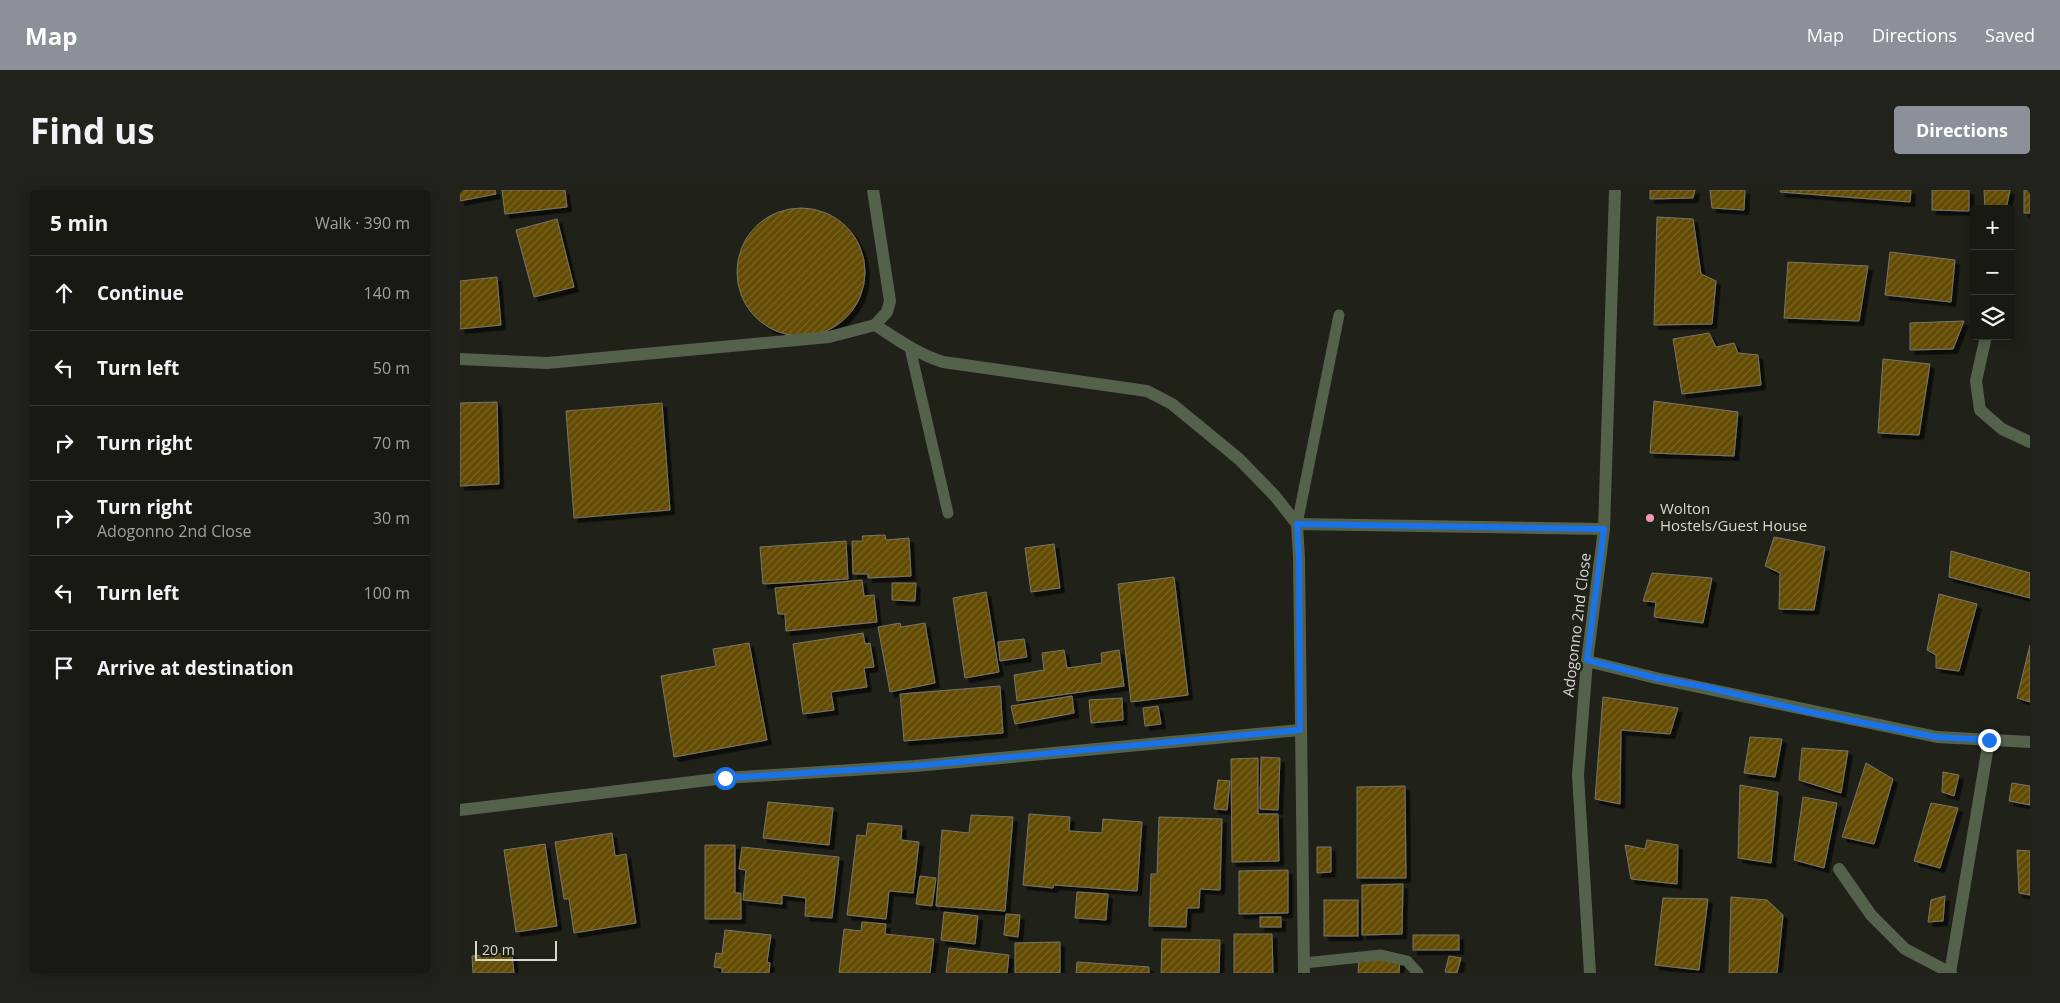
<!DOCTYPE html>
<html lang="en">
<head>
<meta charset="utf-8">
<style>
	:root { --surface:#181913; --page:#21221c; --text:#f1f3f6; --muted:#9fa0a0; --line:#363833; --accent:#8c9099 }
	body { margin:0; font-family:"Open Sans",sans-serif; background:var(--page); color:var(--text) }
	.controls { position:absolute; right:15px; top:15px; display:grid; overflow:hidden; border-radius:5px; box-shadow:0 2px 12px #0003 }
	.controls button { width:45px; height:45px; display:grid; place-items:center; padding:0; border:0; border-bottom:1px solid var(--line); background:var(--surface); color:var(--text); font:25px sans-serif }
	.scale { position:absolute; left:15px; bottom:12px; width:82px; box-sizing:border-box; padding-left:5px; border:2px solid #d6d7d1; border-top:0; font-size:14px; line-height:18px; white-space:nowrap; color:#d6d7d1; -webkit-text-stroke:4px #202119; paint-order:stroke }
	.stop { position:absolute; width:15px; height:15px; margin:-11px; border:4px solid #1a73e8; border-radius:50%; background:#fff }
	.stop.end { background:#1a73e8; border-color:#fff; box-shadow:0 1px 5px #0008 }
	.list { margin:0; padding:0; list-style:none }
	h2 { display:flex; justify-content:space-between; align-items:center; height:65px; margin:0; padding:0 20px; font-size:21px }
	h2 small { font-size:16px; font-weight:400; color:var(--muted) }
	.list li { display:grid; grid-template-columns:32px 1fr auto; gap:15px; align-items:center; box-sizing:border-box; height:75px; padding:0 20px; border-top:1px solid var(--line) }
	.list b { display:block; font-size:19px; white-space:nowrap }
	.list p { margin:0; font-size:16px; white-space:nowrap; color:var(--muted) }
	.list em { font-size:16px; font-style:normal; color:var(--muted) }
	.icon { flex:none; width:28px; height:28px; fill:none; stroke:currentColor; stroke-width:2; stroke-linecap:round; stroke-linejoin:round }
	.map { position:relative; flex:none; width:1570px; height:783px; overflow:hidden; border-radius:5px }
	header { display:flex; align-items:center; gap:30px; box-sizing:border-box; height:70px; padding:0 25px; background:var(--accent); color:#fff }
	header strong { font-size:24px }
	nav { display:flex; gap:28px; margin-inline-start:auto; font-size:18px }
	.intro { display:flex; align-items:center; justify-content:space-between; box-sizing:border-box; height:120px; padding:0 30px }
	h1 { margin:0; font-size:35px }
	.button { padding:12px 22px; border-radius:5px; background:var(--accent); color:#fff; font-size:18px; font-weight:700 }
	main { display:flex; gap:30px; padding:0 30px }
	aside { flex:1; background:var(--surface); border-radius:5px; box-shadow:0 2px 12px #0003 }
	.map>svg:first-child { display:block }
	.building { fill:url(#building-hatch); stroke:#79756c; filter:url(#shadow) }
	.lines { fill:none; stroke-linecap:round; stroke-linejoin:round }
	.lane { stroke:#54624c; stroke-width:11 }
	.street { stroke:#54624c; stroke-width:12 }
	.route { stroke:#1a73e8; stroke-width:6 }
	.poi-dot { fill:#f09ab7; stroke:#202119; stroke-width:2 }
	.labels { text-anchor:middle; stroke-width:5; stroke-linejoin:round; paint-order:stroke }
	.poi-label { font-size:15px; fill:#d6d7d1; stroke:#202119; text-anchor:start }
	.street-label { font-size:15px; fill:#d6d7d1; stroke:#202119 }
</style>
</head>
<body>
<header>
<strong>Map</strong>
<nav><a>Map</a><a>Directions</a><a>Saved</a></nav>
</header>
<div class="intro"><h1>Find us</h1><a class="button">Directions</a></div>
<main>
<aside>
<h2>5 min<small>Walk · 390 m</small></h2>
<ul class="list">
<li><svg class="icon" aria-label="ahead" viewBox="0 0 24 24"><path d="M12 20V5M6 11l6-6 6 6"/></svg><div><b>Continue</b></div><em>140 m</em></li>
<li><svg class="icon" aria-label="left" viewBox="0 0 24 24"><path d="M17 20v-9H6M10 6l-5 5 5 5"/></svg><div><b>Turn left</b></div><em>50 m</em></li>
<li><svg class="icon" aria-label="right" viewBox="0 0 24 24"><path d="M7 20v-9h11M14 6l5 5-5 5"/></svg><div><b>Turn right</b></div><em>70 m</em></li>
<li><svg class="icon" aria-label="right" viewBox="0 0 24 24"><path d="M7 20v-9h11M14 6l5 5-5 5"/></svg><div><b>Turn right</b><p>Adogonno 2nd Close</p></div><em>30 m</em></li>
<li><svg class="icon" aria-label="left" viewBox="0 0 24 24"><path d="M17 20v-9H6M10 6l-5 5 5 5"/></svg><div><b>Turn left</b></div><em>100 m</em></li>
<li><svg class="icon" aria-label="arrive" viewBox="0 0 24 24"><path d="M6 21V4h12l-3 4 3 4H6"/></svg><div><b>Arrive at destination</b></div></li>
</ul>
</aside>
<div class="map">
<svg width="1570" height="783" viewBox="0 0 1570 783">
	<defs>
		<pattern id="building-hatch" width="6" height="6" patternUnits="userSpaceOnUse" patternTransform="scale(1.25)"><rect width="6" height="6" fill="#634c05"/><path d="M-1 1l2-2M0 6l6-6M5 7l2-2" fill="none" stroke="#796528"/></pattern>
		<filter id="shadow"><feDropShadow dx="4.5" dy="4.5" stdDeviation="0" flood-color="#0009"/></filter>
	</defs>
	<rect width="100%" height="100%" fill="#202119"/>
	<g class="building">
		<polygon points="0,0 35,0 36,4 0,11"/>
		<polygon points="42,0 105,0 107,17 45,24"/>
		<polygon points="1190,0 1235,0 1233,8 1190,9"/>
		<polygon points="1250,0 1285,0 1284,20 1252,18"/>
		<polygon points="1321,0 1451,0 1450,12 1320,2"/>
		<polygon points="1472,0 1509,0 1509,21 1472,20"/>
		<polygon points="1524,0 1550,0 1546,19 1525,19"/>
		<rect x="1564" y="0" width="6" height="23"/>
		<circle cx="341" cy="82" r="64"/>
		<polygon points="1197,27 1233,29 1241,84 1256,91 1252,134 1194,135"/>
		<polygon points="97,29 114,97 74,107 56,40"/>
		<polygon points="1430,62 1495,70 1491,112 1425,105"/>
		<polygon points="1328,72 1408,76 1399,131 1324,128"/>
		<polygon points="37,87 41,135 0,139 0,91"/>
		<polygon points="1504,131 1493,159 1450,160 1450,133"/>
		<polygon points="1249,143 1256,157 1274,153 1278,163 1298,165 1301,195 1222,204 1213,149"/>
		<polygon points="1423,169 1470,174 1459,245 1418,243"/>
		<polygon points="1194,211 1278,222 1274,266 1190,263"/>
		<polygon points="37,212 39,294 0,296 0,213"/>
		<polygon points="202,213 210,320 114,328 106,221"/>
		<polygon points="425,345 426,350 449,348 451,386 408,388 408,384 393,384 392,351 403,351 402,346"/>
		<polygon points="1314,347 1365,357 1354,420 1319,419 1320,383 1305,376"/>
		<polygon points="386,351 388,389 303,394 300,357"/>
		<polygon points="594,354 600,398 571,402 565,358"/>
		<polygon points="1491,361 1570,383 1570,408 1489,387"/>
		<polygon points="1192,383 1252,388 1243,433 1194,427 1196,412 1183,411"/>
		<polygon points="714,387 728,505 671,512 658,394"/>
		<polygon points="402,390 404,406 414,405 417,432 326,441 325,424 318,424 315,398"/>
		<polygon points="432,393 456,393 455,411 432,410"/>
		<polygon points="526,402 539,482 505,488 493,408"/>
		<polygon points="1479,404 1517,414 1499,481 1476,478 1476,465 1467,460"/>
		<polygon points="440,433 441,437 465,433 475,493 430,502 418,437"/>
		<polygon points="403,443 405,454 410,453 414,477 404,478 407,497 371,502 374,520 343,524 333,454"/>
		<polygon points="564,449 567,467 540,471 538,452"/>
		<polygon points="289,453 307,550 214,567 201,486 256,476 253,459"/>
		<polygon points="1570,455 1570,512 1557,508"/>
		<polygon points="604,460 607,478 642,473 641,463 659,460 664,496 557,511 554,485 584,480 582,463"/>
		<polygon points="540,496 543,543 444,551 440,504"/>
		<polygon points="612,506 614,523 555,534 551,516"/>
		<polygon points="1143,507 1218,518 1210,544 1161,540 1160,614 1135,609"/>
		<polygon points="662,508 663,530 631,533 629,510"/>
		<polygon points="698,516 701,534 685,536 683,518"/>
		<polygon points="1290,547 1322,549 1315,587 1284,583"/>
		<polygon points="1342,558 1388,561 1381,603 1339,590"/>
		<polygon points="801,567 820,568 818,620 800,619"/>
		<polygon points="798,568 798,624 818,624 819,671 772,672 771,569"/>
		<polygon points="1406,573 1433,589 1414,654 1382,647"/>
		<polygon points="1483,582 1499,585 1494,606 1482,602"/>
		<polygon points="758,590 770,591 767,620 754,619"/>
		<polygon points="1552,593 1570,596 1570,615 1549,611"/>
		<polygon points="1280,595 1318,602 1311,673 1278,668"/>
		<polygon points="945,596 946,688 897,688 897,597"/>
		<polygon points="1343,607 1377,613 1364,678 1334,670"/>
		<polygon points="308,612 373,618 369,655 303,648"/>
		<polygon points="1471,613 1498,618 1480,678 1454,671"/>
		<polygon points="569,624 610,627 609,641 642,643 643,629 682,632 677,701 594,695 593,698 563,695"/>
		<polygon points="511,625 553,627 545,721 476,716 482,640 509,643"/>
		<polygon points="699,627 762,629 760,700 740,699 739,718 727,718 726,737 689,736 691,684 697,684"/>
		<polygon points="408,633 442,636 441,650 459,652 453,703 429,701 426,729 387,725 397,645 406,646"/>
		<polygon points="152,643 155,666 166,664 176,733 114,743 109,709 104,709 95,652"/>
		<polygon points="1187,650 1218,655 1217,694 1171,689 1165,655 1185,659"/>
		<polygon points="85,654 97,736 56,742 44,660"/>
		<polygon points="245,655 275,655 275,703 281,703 281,729 245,729"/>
		<polygon points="282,657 379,667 372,728 345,726 346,708 322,705 322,714 283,710 286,680 279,679"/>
		<polygon points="857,657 871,657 871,682 857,683"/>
		<polygon points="1557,660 1570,661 1570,705 1559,703"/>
		<polygon points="828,680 828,723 779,724 779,681"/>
		<polygon points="460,686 476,688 472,716 456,714"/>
		<polygon points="943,694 942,744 902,745 902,695"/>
		<polygon points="617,702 648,704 646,730 615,728"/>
		<polygon points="1485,706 1483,731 1468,732 1471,710"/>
		<polygon points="1271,707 1307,710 1323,725 1317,783 1269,783"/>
		<polygon points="1203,708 1248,709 1239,780 1195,775"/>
		<rect x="864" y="710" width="34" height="36"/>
		<polygon points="484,722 518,726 515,754 481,750"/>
		<polygon points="546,724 560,725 558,747 544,745"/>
		<rect x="800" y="727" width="21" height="10"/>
		<polygon points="402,732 426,734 425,744 474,749 470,783 379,783 384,739 401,741"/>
		<polygon points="265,740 311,745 307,772 310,773 309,783 262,783 262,778 254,777 256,763 262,764"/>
		<polygon points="774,744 812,744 813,783 774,783"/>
		<rect x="953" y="745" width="46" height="15"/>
		<polygon points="702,749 760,750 759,783 701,783"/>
		<polygon points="600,752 600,783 555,783 555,753"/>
		<polygon points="489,758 549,765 547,783 486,783"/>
		<polygon points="52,763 54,783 13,783 12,766"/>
		<polygon points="989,766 1001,768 997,783 985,782"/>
		<polygon points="899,768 940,770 939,783 898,783"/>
		<polygon points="617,772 689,777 689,783 616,783"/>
	</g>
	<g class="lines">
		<g class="lane">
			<polyline points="450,158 488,323"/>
			<polyline points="837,334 879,125"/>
			<polyline points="844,773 921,765 947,771 958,783"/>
		</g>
		<g class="street">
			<polyline points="413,0 430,111 427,122 415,135"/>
			<polyline points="1526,146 1516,191 1520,220 1542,239 1570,252"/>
			<path d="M0,169L87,173L369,147L415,135C437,149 457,164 483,172L687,201L712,214L779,269L815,306L837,334L839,368L844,783"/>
			<polyline points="837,334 1144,339"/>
			<polyline points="1127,471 1196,488 1477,547 1570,552"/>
			<polyline points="0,620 265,588 455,576 840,540"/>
			<polyline points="1379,679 1411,725 1445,759 1491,783"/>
			<polyline points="1130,783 1118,585 1127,471 1144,339 1155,0"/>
			<polyline points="1490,783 1529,550"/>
		</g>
	</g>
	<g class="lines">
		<polyline class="route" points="265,588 454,576 840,540 839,368 837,334 1144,339 1127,470 1196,488 1246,497 1345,521 1476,547 1529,550"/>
	</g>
	<circle class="poi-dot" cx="1190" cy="328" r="5"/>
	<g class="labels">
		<g class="poi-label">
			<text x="1200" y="324">Wolton<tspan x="1200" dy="17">Hostels/Guest House</tspan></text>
		</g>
		<g class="street-label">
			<text transform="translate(1117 435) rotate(-83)" y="5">Adogonno 2nd Close</text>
		</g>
	</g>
</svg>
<div class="controls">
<button>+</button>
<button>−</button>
<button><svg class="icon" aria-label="layers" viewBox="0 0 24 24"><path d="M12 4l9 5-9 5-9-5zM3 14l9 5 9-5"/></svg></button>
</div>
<div class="scale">20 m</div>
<div class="stop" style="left:265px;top:588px"></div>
<div class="stop end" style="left:1529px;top:550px"></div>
</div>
</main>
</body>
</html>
